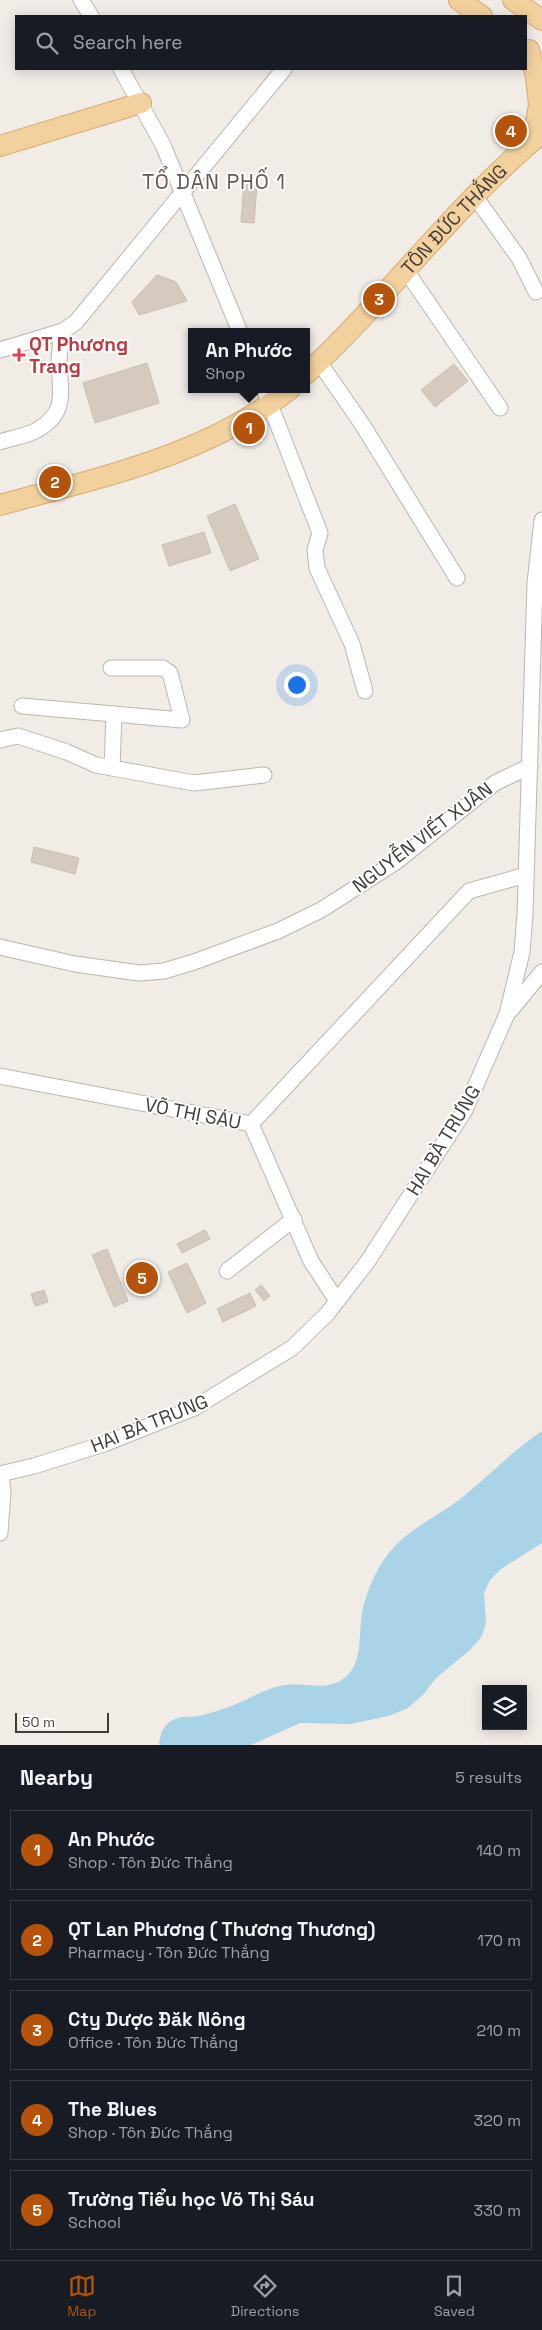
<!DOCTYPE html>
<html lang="en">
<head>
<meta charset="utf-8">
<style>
	:root { --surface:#171b24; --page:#242831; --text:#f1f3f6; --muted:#9ea1a6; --line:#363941; --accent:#b45309 }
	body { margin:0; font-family:"Space Grotesk",sans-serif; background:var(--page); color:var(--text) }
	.controls { position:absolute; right:15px; bottom:15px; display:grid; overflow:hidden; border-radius:0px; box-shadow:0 2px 12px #0003 }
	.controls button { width:45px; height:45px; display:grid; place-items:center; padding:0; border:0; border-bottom:1px solid var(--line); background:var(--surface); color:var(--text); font:25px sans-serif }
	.scale { position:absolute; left:15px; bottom:12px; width:94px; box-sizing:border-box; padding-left:5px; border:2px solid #433c36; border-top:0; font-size:14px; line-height:18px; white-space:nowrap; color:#433c36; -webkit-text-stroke:4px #fff; paint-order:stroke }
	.you { position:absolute; left:296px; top:684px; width:18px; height:18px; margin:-12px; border:4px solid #fff; border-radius:50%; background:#1a73e8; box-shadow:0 0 0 8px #1a73e833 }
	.badge { display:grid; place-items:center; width:32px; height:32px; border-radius:50%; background:var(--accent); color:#fff; font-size:16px; font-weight:700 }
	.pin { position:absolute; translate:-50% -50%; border:2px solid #fff; box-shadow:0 1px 5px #0006 }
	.popup { position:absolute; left:188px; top:328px; width:122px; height:65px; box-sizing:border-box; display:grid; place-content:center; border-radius:0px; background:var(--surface); filter:drop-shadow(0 1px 4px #0005); font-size:16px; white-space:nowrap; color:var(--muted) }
	.popup b { font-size:19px; color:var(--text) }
	.popup::after { content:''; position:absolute; left:50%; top:100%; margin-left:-10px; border:10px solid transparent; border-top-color:var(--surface) }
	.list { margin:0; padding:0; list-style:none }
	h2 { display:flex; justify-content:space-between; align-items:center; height:65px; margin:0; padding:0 20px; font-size:21px }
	h2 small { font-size:16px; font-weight:400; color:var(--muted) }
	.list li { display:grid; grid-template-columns:32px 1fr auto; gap:15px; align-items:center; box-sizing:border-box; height:80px; margin:0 10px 10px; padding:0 10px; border:1px solid var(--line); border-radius:0px }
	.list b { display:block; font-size:19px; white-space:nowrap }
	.list p { margin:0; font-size:16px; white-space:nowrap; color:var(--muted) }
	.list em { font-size:16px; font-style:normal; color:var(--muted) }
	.icon { flex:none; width:28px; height:28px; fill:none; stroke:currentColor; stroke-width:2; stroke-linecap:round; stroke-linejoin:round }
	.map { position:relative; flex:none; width:542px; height:1745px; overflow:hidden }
	.search { position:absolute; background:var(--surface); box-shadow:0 2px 12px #0003; left:15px; right:15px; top:15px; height:55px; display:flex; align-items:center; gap:12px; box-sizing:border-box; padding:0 18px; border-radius:0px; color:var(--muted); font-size:19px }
	.sheet { height:515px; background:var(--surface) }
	nav { display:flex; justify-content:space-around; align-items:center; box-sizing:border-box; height:70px; border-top:1px solid var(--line); background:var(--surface); font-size:14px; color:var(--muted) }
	nav a { display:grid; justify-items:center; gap:2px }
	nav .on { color:var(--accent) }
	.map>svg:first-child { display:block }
	.water { fill:#a9d4e7 }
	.building { fill:#d4cac0; stroke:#cbbeb1 }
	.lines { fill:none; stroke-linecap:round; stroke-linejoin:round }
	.minor-casing { stroke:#beb6ad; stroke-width:17 }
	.major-casing { stroke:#d5ac70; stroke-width:22 }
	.minor { stroke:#fff; stroke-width:15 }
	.major { stroke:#f2d19e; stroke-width:20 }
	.health-dot { fill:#e0444e; stroke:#fff; stroke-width:2 }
	.labels { text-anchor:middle; stroke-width:4; stroke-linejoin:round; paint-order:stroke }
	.street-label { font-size:19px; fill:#433c36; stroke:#fff }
	.health-label { font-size:19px; font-weight:bold; fill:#be3a42; stroke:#fff; text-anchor:start }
	.quarter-label { font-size:21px; letter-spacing:1px; fill:#64594f; stroke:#fff }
</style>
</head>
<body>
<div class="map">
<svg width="542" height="1745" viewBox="0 0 542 1745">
	<rect width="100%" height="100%" fill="#f1ece6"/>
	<path class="water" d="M542,1431V1543L501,1569L490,1580L484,1593L486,1623L482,1636L470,1650L436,1678L423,1695L408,1708L389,1716L350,1724L300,1723L251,1745H159C160,1734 163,1725 173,1720C182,1715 190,1718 199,1716C210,1713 221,1710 232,1706C250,1699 265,1688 285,1685C303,1682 323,1691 340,1681C366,1666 357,1632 363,1608C367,1593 372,1579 380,1566C401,1530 433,1521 464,1496C490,1475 513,1450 542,1431Z"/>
	<g class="building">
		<polygon points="244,184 257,185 254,223 241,222"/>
		<polygon points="157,275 176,282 187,301 139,315 132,302"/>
		<polygon points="147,363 159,403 95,423 83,383"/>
		<polygon points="454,364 468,381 435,407 421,390"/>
		<polygon points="235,504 259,559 230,571 207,516"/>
		<polygon points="204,532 211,553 169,566 162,545"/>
		<polygon points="34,847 79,858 75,874 31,862"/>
		<polygon points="205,1230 210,1239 182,1253 177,1244"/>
		<polygon points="107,1249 128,1301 114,1307 92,1255"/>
		<polygon points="187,1263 206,1303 187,1313 168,1272"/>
		<polygon points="261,1285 270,1296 264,1301 255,1290"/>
		<polygon points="44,1290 48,1302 35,1306 31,1294"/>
		<polygon points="250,1293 256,1306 223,1322 217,1309"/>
	</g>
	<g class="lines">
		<g class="minor-casing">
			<g id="minor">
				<polyline points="81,0 91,16"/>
				<polyline points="121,69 163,145 240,332"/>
				<polyline points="474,195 519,258 536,292"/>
				<polyline points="405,269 500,408"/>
				<polyline points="0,350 63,331 76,322 284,69"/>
				<polyline points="319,362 362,424 457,578"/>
				<polyline points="264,389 320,533 315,550 317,568 352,644 365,691"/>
				<path d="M0,442C12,438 27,436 37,430C68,413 60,391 59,362C59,352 61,341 63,331"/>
				<polyline points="22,706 182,720 170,673 163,668 111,668"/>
				<polyline points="0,740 18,736 67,752 96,765 194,783 264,775"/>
				<polyline points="112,768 114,714"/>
				<polyline points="0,947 75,964 139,973 164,971 194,962 278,931 321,910 396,862 495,783 530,766"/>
				<polyline points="510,1011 542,972"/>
				<polyline points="0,1076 251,1124 311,1261 337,1301"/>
				<polyline points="251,1124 469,891 526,875"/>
				<polyline points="227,1271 294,1219"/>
				<polyline points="0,1474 34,1466 104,1444 194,1408 292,1348 327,1314 368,1261 465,1110 507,1014 522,952 525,914 535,583 542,520"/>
				<polyline points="0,1533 3,1492 1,1474"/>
			</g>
		</g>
		<g class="major-casing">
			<g id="major">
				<polyline points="459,0 482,16"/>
				<polyline points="513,0 542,20"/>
				<polyline points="529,50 536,77 539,105 533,140"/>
				<polyline points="0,146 141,103"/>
				<path id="s1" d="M306,374C389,297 455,205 542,133"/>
				<path d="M0,505C101,477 206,456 290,389"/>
			</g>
		</g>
		<use href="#minor" class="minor"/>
		<use href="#major" class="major"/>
	</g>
	<path class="health-dot" d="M16.5 347.5h5v5h5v5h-5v5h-5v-5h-5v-5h5z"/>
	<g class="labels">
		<g class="street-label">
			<text dy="7" stroke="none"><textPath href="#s1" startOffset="214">TÔN ĐỨC THẮNG</textPath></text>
			<text transform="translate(422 837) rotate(-37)" y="7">NGUYỄN VIẾT XUÂN</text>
			<text transform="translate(193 1113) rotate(11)" y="7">VÕ THỊ SÁU</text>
			<text transform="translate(443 1140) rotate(-59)" y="7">HAI BÀ TRƯNG</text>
			<text transform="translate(149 1423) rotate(-22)" y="7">HAI BÀ TRƯNG</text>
		</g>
		<g class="health-label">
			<text x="29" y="351">QT Phương<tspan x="29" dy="22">Trang</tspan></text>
		</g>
		<g class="quarter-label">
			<text x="214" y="189">TỔ DÂN PHỐ 1</text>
		</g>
	</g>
</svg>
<div class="controls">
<button><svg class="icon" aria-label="layers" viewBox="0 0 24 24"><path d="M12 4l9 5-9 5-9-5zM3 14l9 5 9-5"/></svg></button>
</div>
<div class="scale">50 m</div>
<div class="you"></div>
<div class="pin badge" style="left:249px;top:428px">1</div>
<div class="popup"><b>An Phước</b>Shop</div>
<div class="pin badge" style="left:55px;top:482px">2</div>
<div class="pin badge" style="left:379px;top:299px">3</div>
<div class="pin badge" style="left:511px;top:131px">4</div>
<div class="pin badge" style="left:142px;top:1278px">5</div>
<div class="search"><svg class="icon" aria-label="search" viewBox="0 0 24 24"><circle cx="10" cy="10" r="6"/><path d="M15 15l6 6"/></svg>Search here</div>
</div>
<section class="sheet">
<h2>Nearby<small>5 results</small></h2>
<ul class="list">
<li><span class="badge">1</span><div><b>An Phước</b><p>Shop · Tôn Đức Thắng</p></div><em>140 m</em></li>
<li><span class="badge">2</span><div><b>QT Lan Phương ( Thương Thương)</b><p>Pharmacy · Tôn Đức Thắng</p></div><em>170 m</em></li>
<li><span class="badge">3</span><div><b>Cty Dược Đăk Nông</b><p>Office · Tôn Đức Thắng</p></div><em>210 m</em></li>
<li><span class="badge">4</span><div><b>The Blues</b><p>Shop · Tôn Đức Thắng</p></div><em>320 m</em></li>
<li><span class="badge">5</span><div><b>Trường Tiểu học Võ Thị Sáu</b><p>School</p></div><em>330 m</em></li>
</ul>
</section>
<nav>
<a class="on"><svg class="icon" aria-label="map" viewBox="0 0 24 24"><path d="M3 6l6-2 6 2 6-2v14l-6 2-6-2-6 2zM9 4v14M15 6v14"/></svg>Map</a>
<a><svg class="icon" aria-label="directions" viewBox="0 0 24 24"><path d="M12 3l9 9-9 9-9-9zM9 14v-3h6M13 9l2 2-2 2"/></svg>Directions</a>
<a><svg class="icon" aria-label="saved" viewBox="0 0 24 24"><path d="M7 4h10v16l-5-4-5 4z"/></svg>Saved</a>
</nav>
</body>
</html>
